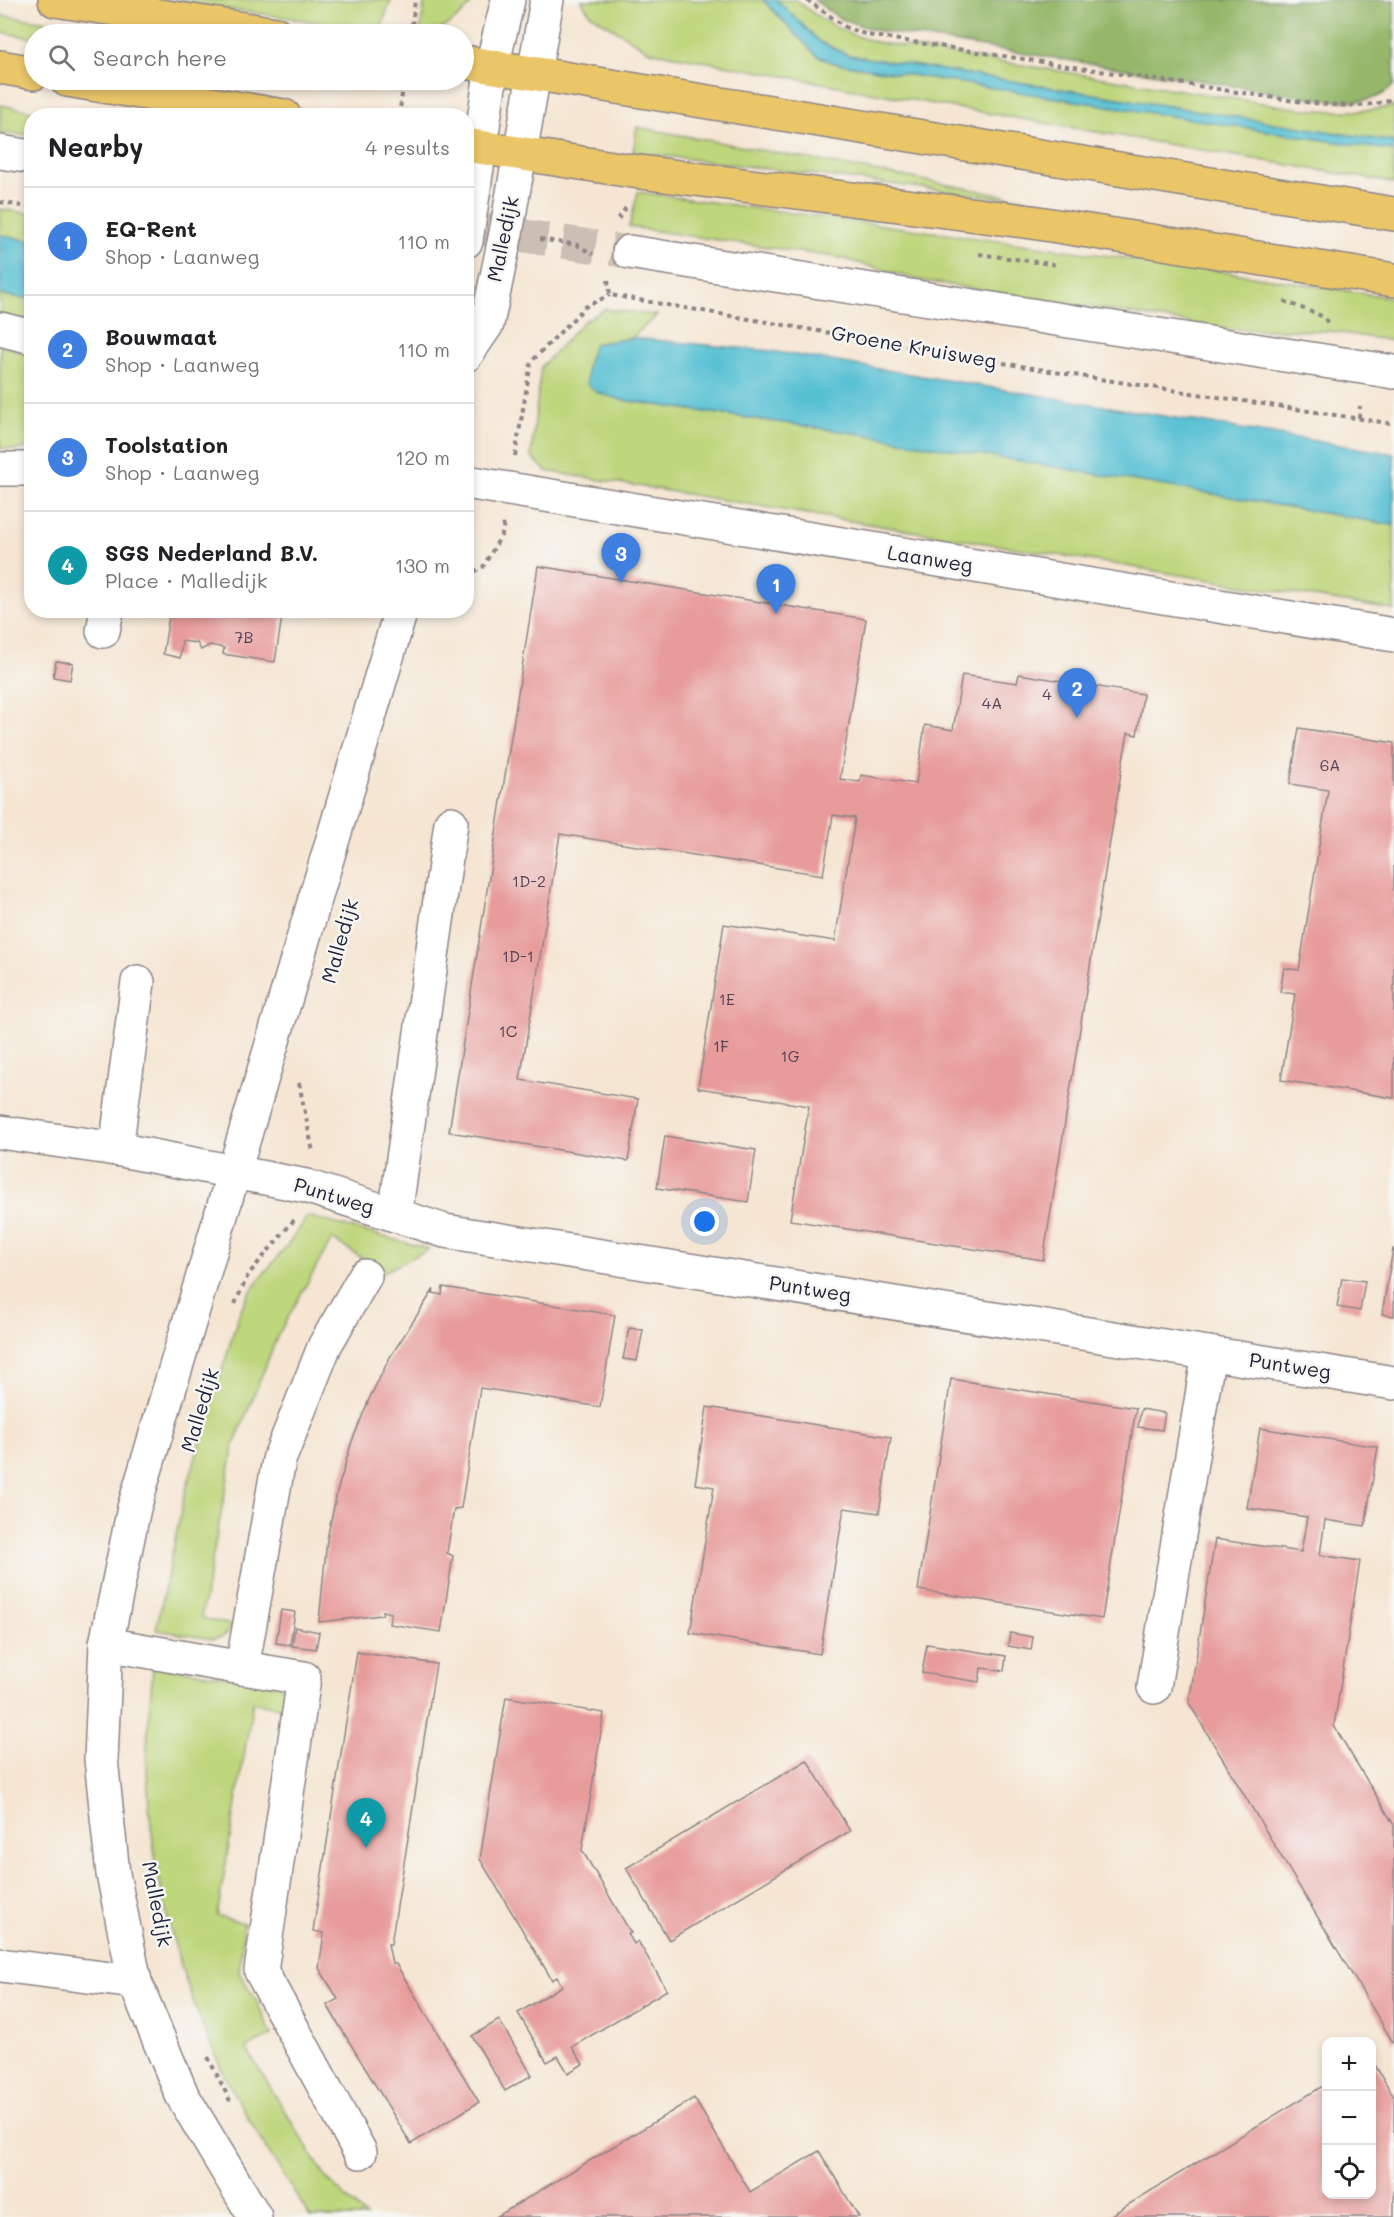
<!DOCTYPE html>
<html lang="en">
<head>
<meta charset="utf-8">
<style>
	:root { --surface:#fff; --page:#f2f2f2; --text:#202124; --muted:#757577; --line:#e0e0e0; --accent:#ea580c }
	body { margin:0; font-family:Mali,sans-serif; background:var(--page); color:var(--text) }
	.controls { position:absolute; right:18px; bottom:18px; display:grid; overflow:hidden; border-radius:12px; box-shadow:0 3px 9px #0003 }
	.controls button { width:54px; height:54px; display:grid; place-items:center; padding:0; border:0; border-bottom:2px solid var(--line); background:var(--surface); color:var(--text); font:30px sans-serif }
	.you { position:absolute; left:705px; top:1222px; width:21px; height:21px; margin:-15px; border:4px solid #fff; border-radius:50%; background:#1a73e8; box-shadow:0 0 0 9px #1a73e833 }
	.badge { display:grid; place-items:center; width:39px; height:39px; border-radius:50%; background:var(--accent); color:#fff; font-size:20px; font-weight:700 }
	.pin { position:absolute; translate:-50% -50px; filter:drop-shadow(0 2px 3px #0008) }
	.pin::after { content:''; position:absolute; top:32px; width:21px; height:18px; background:inherit; clip-path:polygon(0 0,100% 0,50% 100%) }
	.list { margin:0; padding:0; list-style:none }
	h2 { display:flex; justify-content:space-between; align-items:center; height:78px; margin:0; padding:0 24px; font-size:26px }
	h2 small { font-size:20px; font-weight:400; color:var(--muted) }
	.list li { display:grid; grid-template-columns:39px 1fr auto; gap:18px; align-items:center; box-sizing:border-box; height:108px; padding:0 24px; border-top:2px solid var(--line) }
	.list b { display:block; font-size:22px; white-space:nowrap }
	.list p { margin:0; font-size:20px; white-space:nowrap; color:var(--muted) }
	.list em { font-size:20px; font-style:normal; color:var(--muted) }
	.icon { flex:none; width:33px; height:33px; fill:none; stroke:currentColor; stroke-width:2; stroke-linecap:round; stroke-linejoin:round }
	.map { position:relative; flex:none; width:1394px; height:2217px; overflow:hidden }
	.search { position:absolute; background:var(--surface); box-shadow:0 3px 9px #0003; left:24px; top:24px; width:450px; height:66px; display:flex; align-items:center; gap:15px; box-sizing:border-box; padding:0 21px; border-radius:33px; color:var(--muted); font-size:22px }
	.panel { position:absolute; background:var(--surface); box-shadow:0 3px 9px #0003; left:24px; top:108px; width:450px; height:510px; border-radius:24px }
	.map>svg:first-child { display:block }
	.green { fill:#bed67b; stroke:#707c5b; stroke-width:1.5 }
	.forest { fill:#96b76b; stroke:#5c6c53; stroke-width:1.5 }
	.water { fill:#57c0d3; stroke:#3c7187; stroke-width:1.5 }
	.building { fill:#e79c9b }
	.lines { fill:none; stroke-linecap:round; stroke-linejoin:round }
	.minor-tunnel { stroke:#cbbeb4; stroke-width:33; stroke-dasharray:33 16; stroke-linecap:butt }
	.minor-casing { stroke:#8c8486; stroke-width:36 }
	.major-casing { stroke:#8c8486; stroke-width:36 }
	.path { stroke:#8c8486; stroke-width:4; stroke-dasharray:4.5 4.5; stroke-linecap:butt }
	.minor { stroke:#fff; stroke-width:33 }
	.major { stroke:#eac669; stroke-width:33 }
	.labels { text-anchor:middle; stroke-width:5; stroke-linejoin:round; paint-order:stroke }
	.number-label { font-size:16px; fill:#534053 }
	.street-label { font-size:20px; fill:#22223b; stroke:#f6f6f2 }
</style>
</head>
<body>
<div class="map">
<svg width="1394" height="2217" viewBox="0 0 1394 2217">
	<rect width="100%" height="100%" fill="#f6f6f2"/>
	<filter id="ink" filterUnits="userSpaceOnUse"><feTurbulence type="fractalNoise" baseFrequency=".0167" numOctaves="2"/><feDisplacementMap in="SourceGraphic" scale="12" xChannelSelector="R" yChannelSelector="G"/><feConvolveMatrix kernelMatrix="1 2 1 2 8 2 1 2 1" color-interpolation-filters="sRGB"/></filter>
	<filter id="wash" filterUnits="userSpaceOnUse"><feTurbulence type="fractalNoise" baseFrequency=".008" numOctaves="4" result="noise"/><feDisplacementMap in="SourceGraphic" scale="24" xChannelSelector="R" yChannelSelector="G"/><feGaussianBlur stdDeviation="1.35" result="paint"/><feColorMatrix in="noise" values="0 0 0 0 0 0 0 0 0 0 0 0 0 0 0 0 0 1.4 0 .05"/><feComposite in="paint" operator="in"/></filter>
	<g filter="url(#wash)">
		<rect width="100%" height="100%" fill="#f5e5d2"/>
		<g class="green">
			<polygon points="164,0 391,0 380,31"/>
			<path d="M425,0H475C460,17 445,33 420,32Z"/>
			<polygon points="581,0 763,0 816,55 834,63 1394,151 1394,183 940,105 649,51 590,14"/>
			<path d="M777,0H797C821,22 844,33 875,42L1294,108C1329,111 1360,114 1394,106V142L848,55L820,42Z"/>
			<polygon points="0,15 127,34 34,34 34,38 0,32"/>
			<polygon points="0,105 53,115 32,116 31,135 0,134"/>
			<polygon points="637,127 1051,204 633,152"/>
			<polygon points="638,192 1220,271 1394,298 1394,341 1329,331 1226,329 919,280 841,258 629,227"/>
			<polygon points="0,209 31,214 31,241 0,235"/>
			<polygon points="0,295 31,299 31,322 0,314"/>
			<polygon points="605,309 657,315 632,338 594,344 596,392 622,400 861,434 1394,525 1394,610 546,471 531,456 541,367 584,321"/>
			<polygon points="0,345 31,355 31,447 16,450 0,448"/>
			<path d="M307,1216L429,1249L384,1272L332,1239L277,1337L234,1445L201,1618L232,1625C228,1635 223,1638 212,1639L156,1630L184,1497L239,1314C254,1276 288,1252 307,1216Z"/>
			<path d="M153,1665L286,1687L282,1708L253,1702L217,1916L244,1923L239,1973L254,1996L272,2035L246,2048L326,2178L366,2217H310C280,2168 246,2120 221,2068C177,1975 149,1869 147,1765C146,1732 151,1698 153,1665Z"/>
		</g>
		<path class="forest" d="M814,0H1394V84C1375,111 1325,99 1298,96L874,30L839,18Z"/>
		<g class="water">
			<polygon points="763,0 777,0 820,42 848,55 1394,142 1394,151 834,63 816,55"/>
			<polygon points="0,235 31,241 31,299 0,295"/>
			<polygon points="632,338 771,351 1394,454 1394,525 861,434 622,400 596,392 587,384 587,365 594,344"/>
		</g>
		<g id="blocks">
			<g class="building">
				<polygon points="538,566 866,619 840,779 860,782 861,775 916,784 925,725 953,730 962,675 1017,683 1019,674 1143,694 1137,735 1128,733 1123,760 1043,1260 790,1220 809,1106 698,1088 724,924 835,941 855,818 833,815 823,875 560,834 520,1080 638,1099 628,1161 449,1132"/>
				<polygon points="170,610 283,610 275,662 223,654 224,648 210,645 201,650 197,643 182,641 180,658 163,654"/>
				<polygon points="56,661 73,663 70,680 53,677"/>
				<polygon points="1299,728 1394,743 1394,1098 1281,1080 1295,994 1280,992 1284,968 1299,970 1328,790 1290,784"/>
				<polygon points="665,1136 756,1150 748,1202 657,1188"/>
				<polygon points="1393,1249 1394,1249 1394,1316 1382,1314"/>
				<polygon points="1342,1278 1365,1281 1360,1311 1337,1307"/>
				<polygon points="443,1287 615,1315 600,1407 480,1388 461,1508 454,1509 447,1553 453,1556 441,1632 389,1624 391,1613 383,1611 382,1615 319,1622 327,1539 337,1492 352,1441 370,1397 390,1357 434,1289 433,1293 442,1295"/>
				<polygon points="629,1328 643,1330 637,1361 623,1359"/>
				<polygon points="951,1379 1136,1408 1102,1619 918,1590"/>
				<polygon points="707,1407 891,1437 879,1513 844,1508 820,1654 690,1633 714,1487 695,1484"/>
				<polygon points="1141,1409 1165,1413 1162,1430 1138,1427"/>
				<polygon points="1260,1428 1378,1447 1365,1526 1325,1520 1320,1555 1360,1561 1334,1726 1394,1825 1394,2044 1189,1703 1215,1539 1301,1552 1307,1517 1247,1508"/>
				<polygon points="281,1610 295,1612 290,1645 276,1643"/>
				<polygon points="295,1627 319,1632 316,1649 292,1646"/>
				<polygon points="1010,1633 1033,1637 1031,1650 1008,1646"/>
				<polygon points="927,1644 1006,1656 1004,1671 981,1668 979,1682 922,1673"/>
				<polygon points="357,1652 436,1664 391,1944 388,1944 392,1964 396,1964 479,2102 411,2144 327,2005 338,1999 319,1968 324,1933 313,1931"/>
				<polygon points="506,1697 604,1713 582,1850 631,1933 628,1934 634,1944 638,1941 667,1990 572,2047 583,2064 568,2073 558,2056 547,2062 518,2013 562,1986 557,1977 552,1980 480,1859"/>
				<polygon points="807,1760 850,1831 669,1940 626,1868"/>
				<polygon points="499,2020 532,2075 505,2091 472,2036"/>
				<polygon points="1372,2060 1394,2097 1394,2217 1108,2217 1326,2084 1326,2194 1372,2194"/>
				<polygon points="694,2098 750,2192 819,2151 859,2217 496,2217"/>
			</g>
		</g>
	</g>
	<g filter="url(#ink)">
		<use href="#blocks" fill-opacity="0" stroke="#8c8486" stroke-width="1.5"/>
		<g class="lines">
			<polyline class="minor-tunnel" points="466,227 629,252"/>
			<g class="minor-casing">
				<g id="minor">
					<polyline points="0,152 32,157"/>
					<polyline points="466,241 492,66 508,0"/>
					<polyline points="629,252 1394,372"/>
					<polyline points="0,329 32,337"/>
					<polyline points="466,355 487,324 506,233 547,0"/>
					<polyline points="0,469 32,469"/>
					<polyline points="466,482 1394,635"/>
					<polyline points="103,631 107,610"/>
					<polyline points="0,1132 116,1149 306,1186 445,1231 1394,1383"/>
					<polyline points="116,1149 138,982"/>
					<polyline points="395,1215 451,823"/>
					<polyline points="106,1644 242,1668 279,1460 325,1345 365,1276"/>
					<polyline points="242,1668 304,1678 261,1971 360,2152"/>
					<polyline points="1154,1687 1209,1353"/>
					<polyline points="0,1965 135,1982"/>
					<polyline points="255,2217 182,2095 135,1982 113,1874 101,1759 106,1644 134,1508 401,610"/>
				</g>
			</g>
			<g class="major-casing">
				<g id="major">
					<polyline points="55,0 276,34"/>
					<polyline points="464,62 1394,214"/>
					<polyline points="0,67 34,73"/>
					<polyline points="67,80 284,116"/>
					<polyline points="466,145 632,171 1032,222 1394,280"/>
				</g>
			</g>
			<g class="path">
				<path d="M807,0L847,28L867,35L1295,101C1327,104 1364,111 1394,98"/>
				<polyline points="411,34 415,0"/>
				<polyline points="399,116 404,80"/>
				<polyline points="0,202 32,208"/>
				<polyline points="618,219 628,205"/>
				<polyline points="540,239 577,245 593,254"/>
				<polyline points="979,254 1058,265"/>
				<polyline points="608,280 610,295 1067,374 1394,424"/>
				<polyline points="1284,301 1324,317 1329,325"/>
				<polyline points="1359,418 1360,406"/>
				<polyline points="515,456 531,362 585,307 610,295"/>
				<polyline points="466,576 483,567 502,534 504,523"/>
				<polyline points="299,1083 313,1152"/>
				<polyline points="235,1304 248,1275 294,1220"/>
				<polyline points="208,2057 230,2101"/>
			</g>
			<use href="#minor" class="minor"/>
			<use href="#major" class="major"/>
		</g>
	</g>
	<g class="labels">
		<g class="number-label">
			<text x="244" y="643">7B</text>
			<text x="1047" y="700">4</text>
			<text x="992" y="709">4A</text>
			<text x="1330" y="771">6A</text>
			<text x="529" y="887">1D-2</text>
			<text x="518" y="962">1D-1</text>
			<text x="727" y="1005">1E</text>
			<text x="508" y="1037">1C</text>
			<text x="721" y="1052">1F</text>
			<text x="790" y="1062">1G</text>
		</g>
		<g class="street-label">
			<text transform="translate(503 239) rotate(-78)" y="7">Malledijk</text>
			<text transform="translate(914 347) rotate(10)" y="7">Groene Kruisweg</text>
			<text transform="translate(930 559) rotate(9)" y="7">Laanweg</text>
			<text transform="translate(340 941) rotate(-74)" y="7">Malledijk</text>
			<text transform="translate(334 1196) rotate(17)" y="7">Puntweg</text>
			<text transform="translate(810 1289) rotate(9)" y="7">Puntweg</text>
			<text transform="translate(1290 1366) rotate(9)" y="7">Puntweg</text>
			<text transform="translate(200 1410) rotate(-73)" y="7">Malledijk</text>
			<text transform="translate(157 1904) rotate(79)" y="7">Malledijk</text>
		</g>
	</g>
</svg>
<div class="controls">
<button>+</button>
<button>−</button>
<button><svg class="icon" aria-label="locate" viewBox="0 0 24 24"><circle cx="12" cy="12" r="6"/><path d="M12 2v4M12 18v4M2 12h4M18 12h4"/></svg></button>
</div>
<div class="you"></div>
<div class="pin badge" style="left:776px;top:614px;background:#3f7fe0">1</div>
<div class="pin badge" style="left:1077px;top:718px;background:#3f7fe0">2</div>
<div class="pin badge" style="left:621px;top:583px;background:#3f7fe0">3</div>
<div class="pin badge" style="left:366px;top:1848px;background:#0f9aa8">4</div>
<div class="search"><svg class="icon" aria-label="search" viewBox="0 0 24 24"><circle cx="10" cy="10" r="6"/><path d="M15 15l6 6"/></svg>Search here</div>
<section class="panel">
<h2>Nearby<small>4 results</small></h2>
<ul class="list">
<li><span class="badge" style="background:#3f7fe0">1</span><div><b>EQ-Rent</b><p>Shop · Laanweg</p></div><em>110 m</em></li>
<li><span class="badge" style="background:#3f7fe0">2</span><div><b>Bouwmaat</b><p>Shop · Laanweg</p></div><em>110 m</em></li>
<li><span class="badge" style="background:#3f7fe0">3</span><div><b>Toolstation</b><p>Shop · Laanweg</p></div><em>120 m</em></li>
<li><span class="badge" style="background:#0f9aa8">4</span><div><b>SGS Nederland B.V.</b><p>Place · Malledijk</p></div><em>130 m</em></li>
</ul>
</section>
</div>
</body>
</html>
